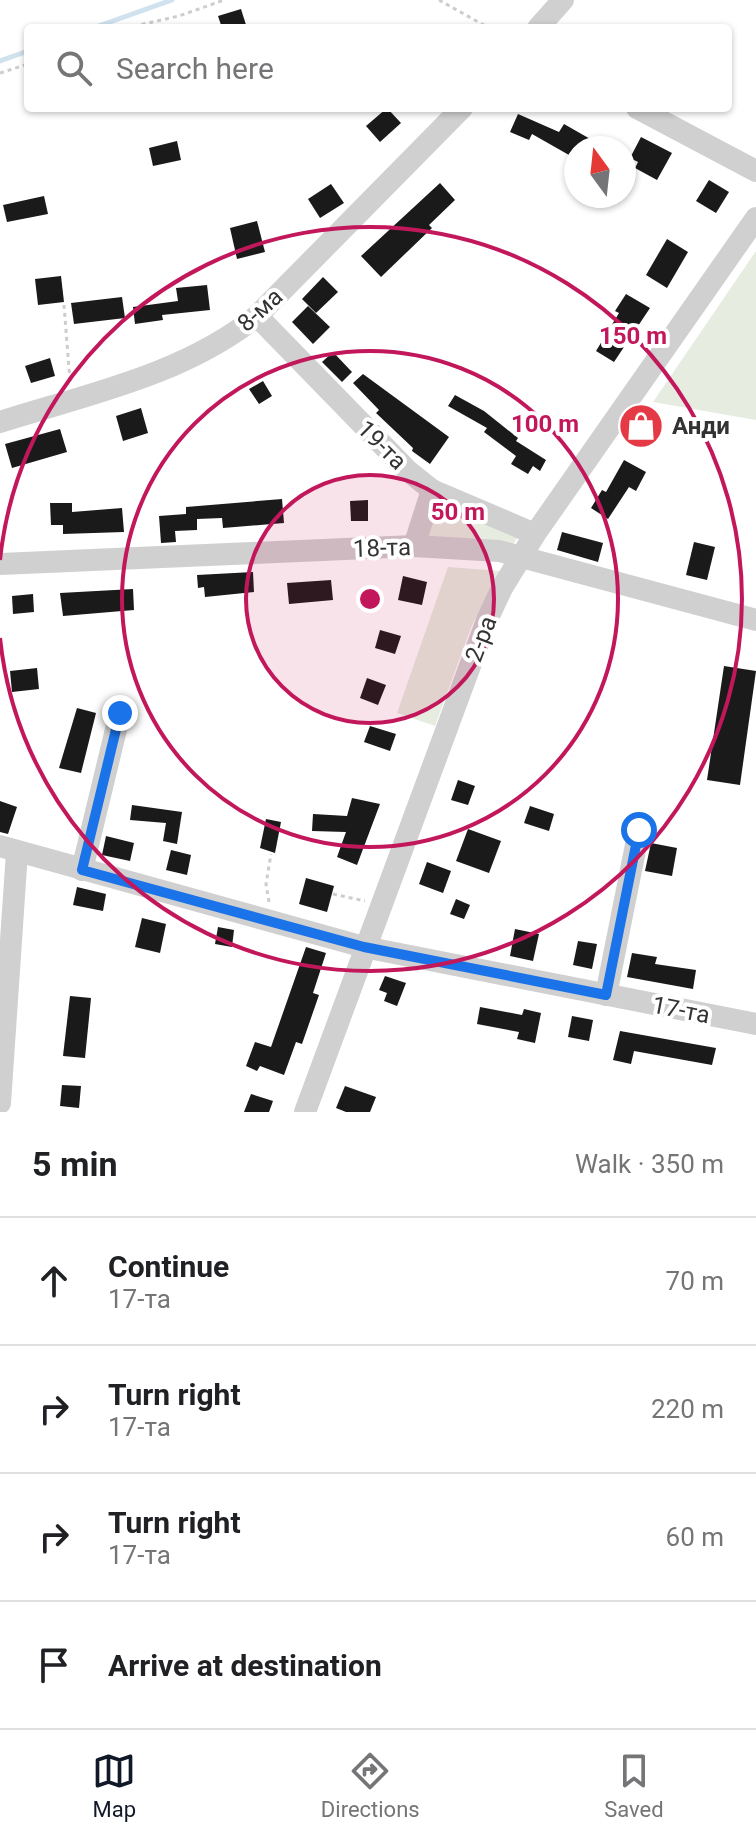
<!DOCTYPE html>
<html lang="en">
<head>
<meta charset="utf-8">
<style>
	:root { --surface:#fff; --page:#f2f2f2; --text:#202124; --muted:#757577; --line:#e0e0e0; --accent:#111827 }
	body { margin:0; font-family:Roboto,sans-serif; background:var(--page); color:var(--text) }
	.compass { position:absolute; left:564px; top:136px; width:72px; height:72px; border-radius:50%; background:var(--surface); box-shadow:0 2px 6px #0004; rotate:345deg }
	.stop { position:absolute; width:24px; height:24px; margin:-18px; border:6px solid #1a73e8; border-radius:50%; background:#fff }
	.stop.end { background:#1a73e8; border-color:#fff; box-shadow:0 2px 8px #0008 }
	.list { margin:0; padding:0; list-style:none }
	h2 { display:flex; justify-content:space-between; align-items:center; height:104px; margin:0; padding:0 32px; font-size:34px }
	h2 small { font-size:26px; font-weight:400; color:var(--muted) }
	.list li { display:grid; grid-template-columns:52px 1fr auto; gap:24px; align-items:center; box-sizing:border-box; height:128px; padding:0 32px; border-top:2px solid var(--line) }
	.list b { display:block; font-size:30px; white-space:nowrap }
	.list p { margin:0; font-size:26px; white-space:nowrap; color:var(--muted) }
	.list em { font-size:26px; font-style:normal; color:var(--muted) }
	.icon { flex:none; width:44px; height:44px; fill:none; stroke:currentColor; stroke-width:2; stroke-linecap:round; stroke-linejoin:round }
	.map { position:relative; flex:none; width:756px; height:1112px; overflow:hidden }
	.search { position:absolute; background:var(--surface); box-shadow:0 2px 6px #0004; left:24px; right:24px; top:24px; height:88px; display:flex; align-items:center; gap:20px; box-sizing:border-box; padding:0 28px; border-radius:8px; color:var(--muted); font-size:30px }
	.sheet { height:616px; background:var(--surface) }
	nav { display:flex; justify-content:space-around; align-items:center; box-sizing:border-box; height:112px; border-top:2px solid var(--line); background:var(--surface); font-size:22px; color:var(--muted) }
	nav a { display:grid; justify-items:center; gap:4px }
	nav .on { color:var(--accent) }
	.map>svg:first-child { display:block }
	.green { fill:#e6ecdf }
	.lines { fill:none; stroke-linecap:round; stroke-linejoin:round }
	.stream { stroke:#cfe2ee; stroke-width:5 }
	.building { fill:#1a1a1a }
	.path { stroke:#cdcdcd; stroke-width:3; stroke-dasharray:4 4; stroke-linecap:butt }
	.minor { stroke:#d0d0d0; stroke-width:22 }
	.route { stroke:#1a73e8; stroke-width:10 }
	.ring { fill:none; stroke:#c2185b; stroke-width:4 }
	.labels { text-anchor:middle; stroke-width:8; stroke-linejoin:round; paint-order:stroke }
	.street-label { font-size:24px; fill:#333; stroke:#fff }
	.poi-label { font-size:24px; font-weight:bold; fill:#333; stroke:#fff; text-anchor:start }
	.centre { fill:#c2185b; stroke:#fff; stroke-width:4 }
	.ring-label { font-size:24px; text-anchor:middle; font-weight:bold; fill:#c2185b; stroke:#fff; stroke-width:8; stroke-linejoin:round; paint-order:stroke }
</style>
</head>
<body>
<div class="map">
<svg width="756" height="1112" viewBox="0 0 756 1112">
	<rect width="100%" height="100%" fill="#fff"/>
	<g class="green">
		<polygon points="756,251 756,420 653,402"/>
		<polygon points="433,501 520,534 514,543 421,538"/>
		<polygon points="448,567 500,571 472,625 435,726 397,713"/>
	</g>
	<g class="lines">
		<g class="stream">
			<polyline points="93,28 172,0"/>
			<polyline points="0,61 28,51"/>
		</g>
	</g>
	<g class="building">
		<polygon points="241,9 247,28 222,28 218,16"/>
		<polygon points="387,108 401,123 380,142 366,126"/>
		<polygon points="518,114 559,132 564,124 606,148 576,148 576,159 532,134 529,140 510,132"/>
		<polygon points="641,137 672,153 657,180 635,168 638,162 630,158"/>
		<polygon points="177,141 181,160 153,166 149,148"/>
		<polygon points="709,180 729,192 716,213 696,201"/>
		<polygon points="440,183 455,200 429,225 432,228 381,277 361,256"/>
		<polygon points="331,184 344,203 320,218 308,199"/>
		<polygon points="44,196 48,214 7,222 3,205"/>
		<polygon points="257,221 265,252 237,259 230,228"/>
		<polygon points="667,239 688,252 667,288 646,275"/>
		<polygon points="61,276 64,302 38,305 35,279"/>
		<polygon points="323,277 338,292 316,313 302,299"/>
		<polygon points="207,285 210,310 162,315 163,320 135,324 133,307 178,301 176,288"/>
		<polygon points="626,294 650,308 614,362 596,351 619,313 615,311"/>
		<polygon points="122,297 125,318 74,324 71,303"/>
		<polygon points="308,306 330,327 313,344 292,322"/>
		<polygon points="333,352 352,372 342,382 322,362"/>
		<polygon points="50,358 55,376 31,383 25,366"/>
		<polygon points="363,374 449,437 430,464 412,451 413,448 376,413 379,410 353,383"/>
		<polygon points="263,381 272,396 259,404 249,389"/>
		<polygon points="455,395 484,411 518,438 516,441 546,460 540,471 533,466 528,474 511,464 516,456 484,432 487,428 448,406"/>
		<polygon points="141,408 148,433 123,441 116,416"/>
		<polygon points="639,413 653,423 643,438 629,429"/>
		<polygon points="60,429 67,452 12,468 5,444"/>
		<polygon points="624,460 646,472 636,491 629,487 608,519 591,508 602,490 606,492"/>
		<polygon points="282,499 284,523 223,528 222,518 197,519 197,530 175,531 176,542 161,543 159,516 186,514 186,507"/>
		<polygon points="368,500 368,521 351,521 350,501"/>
		<polygon points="50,503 72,503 72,512 122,508 124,532 63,534 63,525 51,525"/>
		<polygon points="562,532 603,543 598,562 557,550"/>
		<polygon points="694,542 715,547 707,580 686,575"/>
		<polygon points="253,572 254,592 205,597 204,587 198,588 197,575"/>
		<polygon points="403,576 427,582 422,605 398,600"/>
		<polygon points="331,580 333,600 289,604 287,583"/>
		<polygon points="133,589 134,610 63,616 60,593"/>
		<polygon points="33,594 34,612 13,614 12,596"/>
		<polygon points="380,630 401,636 395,654 375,648"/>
		<polygon points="724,666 756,671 740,785 707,780"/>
		<polygon points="37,668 39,689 12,692 10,671"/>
		<polygon points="367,678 386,685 378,705 360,698"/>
		<polygon points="77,708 96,713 81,773 59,768"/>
		<polygon points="370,726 396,734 390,751 364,742"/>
		<polygon points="458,780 475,786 468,805 451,800"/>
		<polygon points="352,798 380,804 357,865 337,857 346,832 312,831 313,814 347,816"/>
		<polygon points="0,801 17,807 8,834 0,832"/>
		<polygon points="132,805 182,812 177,844 163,841 166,823 130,820"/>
		<polygon points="530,806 554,814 549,831 524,823"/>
		<polygon points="266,819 281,822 275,853 260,848"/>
		<polygon points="468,829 501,841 489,873 456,861"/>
		<polygon points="106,836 134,843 130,861 102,855"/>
		<polygon points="651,843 677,848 672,876 645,871"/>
		<polygon points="171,850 191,855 187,875 166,870"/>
		<polygon points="427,862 451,871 443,893 419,884"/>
		<polygon points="306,878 334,886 327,912 299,904"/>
		<polygon points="77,887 106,894 103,911 73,905"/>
		<polygon points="456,899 470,905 464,919 450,914"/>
		<polygon points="142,918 166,924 160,953 135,947"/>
		<polygon points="218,927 234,930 232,947 215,944"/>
		<polygon points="515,929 539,934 533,961 510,956"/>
		<polygon points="578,941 597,944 592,969 573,965"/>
		<polygon points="306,947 326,953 313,993 319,995 302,1044 296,1042 284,1075 260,1066 257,1071 246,1066 255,1042 271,1047"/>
		<polygon points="632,953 657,957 655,964 696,970 693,989 627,977"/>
		<polygon points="385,976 406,983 397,1006 384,1001 387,993 379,990"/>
		<polygon points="70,996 91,998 85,1058 63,1056"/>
		<polygon points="480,1007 522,1015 524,1009 541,1013 535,1043 517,1039 519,1032 477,1024"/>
		<polygon points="572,1016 593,1020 589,1041 568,1037"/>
		<polygon points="620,1031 716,1048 712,1065 634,1051 631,1064 613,1060"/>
		<polygon points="62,1085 81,1086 79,1108 60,1106"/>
		<polygon points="345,1086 376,1097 370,1112 346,1112 336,1108"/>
		<polygon points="251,1094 273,1101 269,1112 244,1112"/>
	</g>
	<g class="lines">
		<g class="path">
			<polyline points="439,0 489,28"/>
			<polyline points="126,28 179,16 224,0"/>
			<polyline points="0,73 28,64"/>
			<polyline points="64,305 70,381"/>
			<polyline points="333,894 365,901"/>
			<polyline points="269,902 266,884 271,854"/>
		</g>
		<g class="minor">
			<polyline points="538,28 563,0"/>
			<polyline points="637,108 756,171"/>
			<polyline points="257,316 407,470 432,490 535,534"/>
			<path d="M0,422C88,394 183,375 257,316L462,108"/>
			<polyline points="414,546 432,490"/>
			<polyline points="0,564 414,546 499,551 756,620"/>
			<polyline points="0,846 364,947 756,1024"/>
			<polyline points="82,870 120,713"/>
			<polyline points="606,995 639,830"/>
			<polyline points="0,1103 17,852"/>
			<polyline points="305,1112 487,620 502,588 535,534 756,218"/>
		</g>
	</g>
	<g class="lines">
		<polyline class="route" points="120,713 82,870 364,947 606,995 639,830"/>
	</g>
	<circle cx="370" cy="599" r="124" fill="#c2185b" fill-opacity=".12"/>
	<g class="ring">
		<circle cx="370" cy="599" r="124"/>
		<circle cx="370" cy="599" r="248"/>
		<path d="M0 560A372 372 0 1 1 0 638"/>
	</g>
	<defs>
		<g id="shop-disc" transform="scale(2.3)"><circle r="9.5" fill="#e63946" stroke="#fff"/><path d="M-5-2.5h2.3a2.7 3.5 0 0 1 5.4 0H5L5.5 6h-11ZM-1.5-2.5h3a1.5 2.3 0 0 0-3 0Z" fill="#fff"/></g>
	</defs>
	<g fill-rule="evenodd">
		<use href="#shop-disc" x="641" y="426"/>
	</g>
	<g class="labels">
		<g class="street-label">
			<text transform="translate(260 310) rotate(-42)" y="8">8-ма</text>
			<text transform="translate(382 445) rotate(45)" y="8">19-та</text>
			<text transform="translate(382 548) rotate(-2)" y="8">18-та</text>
			<text transform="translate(481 639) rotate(-69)" y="8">2-ра</text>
			<text transform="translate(681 1010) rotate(11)" y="8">17-та</text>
		</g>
		<g class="poi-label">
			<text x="672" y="434">Анди</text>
		</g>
	</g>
	<circle cx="370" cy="599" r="12" class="centre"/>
	<g class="ring-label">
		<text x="633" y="344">150 m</text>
		<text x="545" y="432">100 m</text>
		<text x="458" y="520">50 m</text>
	</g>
</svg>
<svg class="compass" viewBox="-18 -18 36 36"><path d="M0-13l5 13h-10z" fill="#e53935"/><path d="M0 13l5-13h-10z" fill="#757577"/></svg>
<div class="stop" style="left:639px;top:830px"></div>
<div class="stop end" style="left:120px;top:713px"></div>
<div class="search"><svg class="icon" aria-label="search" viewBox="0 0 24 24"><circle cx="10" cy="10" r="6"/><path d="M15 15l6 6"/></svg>Search here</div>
</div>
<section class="sheet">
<h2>5 min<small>Walk · 350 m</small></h2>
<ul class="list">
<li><svg class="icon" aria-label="ahead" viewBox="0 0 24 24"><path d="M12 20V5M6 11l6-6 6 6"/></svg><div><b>Continue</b><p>17-та</p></div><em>70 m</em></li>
<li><svg class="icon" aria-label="right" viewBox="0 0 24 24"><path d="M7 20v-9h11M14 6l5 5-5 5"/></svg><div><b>Turn right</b><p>17-та</p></div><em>220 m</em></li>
<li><svg class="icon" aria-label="right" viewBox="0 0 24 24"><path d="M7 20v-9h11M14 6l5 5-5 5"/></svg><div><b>Turn right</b><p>17-та</p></div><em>60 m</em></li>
<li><svg class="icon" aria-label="arrive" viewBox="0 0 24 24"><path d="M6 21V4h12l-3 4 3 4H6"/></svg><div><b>Arrive at destination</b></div></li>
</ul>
</section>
<nav>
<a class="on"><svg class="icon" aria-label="map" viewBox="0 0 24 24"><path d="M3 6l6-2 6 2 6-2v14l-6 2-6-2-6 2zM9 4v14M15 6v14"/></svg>Map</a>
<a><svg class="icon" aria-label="directions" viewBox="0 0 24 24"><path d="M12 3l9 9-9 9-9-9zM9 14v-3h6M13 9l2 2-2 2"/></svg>Directions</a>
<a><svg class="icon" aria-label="saved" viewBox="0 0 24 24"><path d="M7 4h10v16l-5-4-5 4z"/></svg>Saved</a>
</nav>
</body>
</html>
